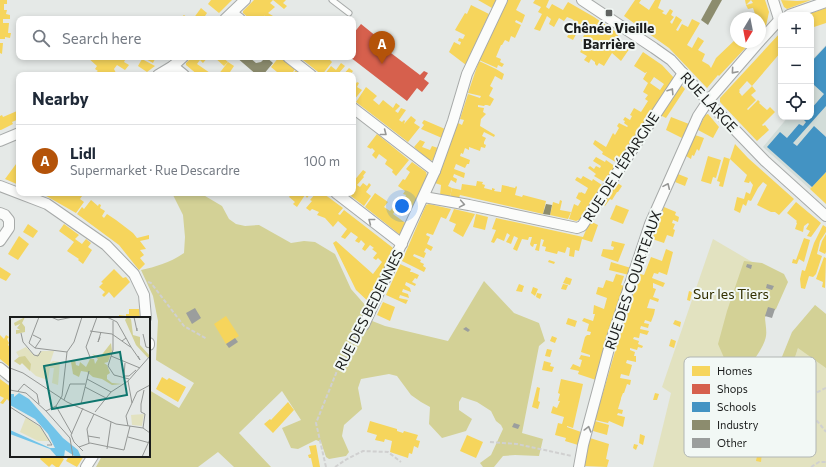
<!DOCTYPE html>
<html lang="en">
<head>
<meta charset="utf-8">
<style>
	:root { --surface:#fff; --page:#f6f6f7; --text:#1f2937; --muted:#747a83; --line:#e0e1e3; --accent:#b45309 }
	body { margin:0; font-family:Commissioner,sans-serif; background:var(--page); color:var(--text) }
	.controls { position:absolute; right:12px; top:12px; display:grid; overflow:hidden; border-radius:8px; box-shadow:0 2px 6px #0003 }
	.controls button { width:36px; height:36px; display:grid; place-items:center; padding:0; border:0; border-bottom:1px solid var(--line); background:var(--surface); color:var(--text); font:20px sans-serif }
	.compass { position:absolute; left:730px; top:12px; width:36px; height:36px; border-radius:50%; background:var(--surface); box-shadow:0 2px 6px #0003; rotate:190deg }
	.you { position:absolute; left:402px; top:206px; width:14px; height:14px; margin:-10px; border:3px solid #fff; border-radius:50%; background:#1a73e8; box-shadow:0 0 0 6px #1a73e833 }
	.badge { display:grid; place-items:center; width:26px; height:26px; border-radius:50%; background:var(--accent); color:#fff; font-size:13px; font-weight:700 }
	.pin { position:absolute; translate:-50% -33px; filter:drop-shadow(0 1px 2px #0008) }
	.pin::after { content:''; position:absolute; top:21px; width:14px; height:12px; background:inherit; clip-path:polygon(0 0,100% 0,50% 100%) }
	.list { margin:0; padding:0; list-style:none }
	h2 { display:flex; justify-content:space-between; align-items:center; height:52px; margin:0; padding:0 16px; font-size:17px }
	h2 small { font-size:13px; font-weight:400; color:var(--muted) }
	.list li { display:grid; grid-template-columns:26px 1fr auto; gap:12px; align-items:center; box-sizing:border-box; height:72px; padding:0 16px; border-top:1px solid var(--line) }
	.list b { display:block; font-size:15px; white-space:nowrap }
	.list p { margin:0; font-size:13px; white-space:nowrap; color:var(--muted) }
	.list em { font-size:13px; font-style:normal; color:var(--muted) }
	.icon { flex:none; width:22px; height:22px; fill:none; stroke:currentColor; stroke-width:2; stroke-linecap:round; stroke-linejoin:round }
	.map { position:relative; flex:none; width:826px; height:467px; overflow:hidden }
	.search { position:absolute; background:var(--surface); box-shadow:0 2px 6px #0003; left:16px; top:16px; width:340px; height:44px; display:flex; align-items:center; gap:10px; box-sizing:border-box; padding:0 14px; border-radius:8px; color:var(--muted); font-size:15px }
	.panel { position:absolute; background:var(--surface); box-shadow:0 2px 6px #0003; left:16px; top:72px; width:340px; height:124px; border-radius:8px }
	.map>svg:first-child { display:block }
	.built { fill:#d2dcd8 }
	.green { fill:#e2e2c0 }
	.forest { fill:#d3d196 }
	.homes { fill:#f6d55c; fill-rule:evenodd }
	.shops { fill:#d6604d }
	.schools { fill:#4393c3 }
	.industry { fill:#8c8c6e }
	.building { fill:#9b9e9d }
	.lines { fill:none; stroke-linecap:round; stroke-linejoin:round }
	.service-casing { stroke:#a7aaa9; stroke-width:7 }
	.minor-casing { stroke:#a7aaa9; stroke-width:12 }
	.path { stroke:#d0d0d0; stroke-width:2; stroke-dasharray:4 2; stroke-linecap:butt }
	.service { stroke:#fbfcfb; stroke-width:5 }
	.minor { stroke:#fbfcfb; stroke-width:10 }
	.oneway { stroke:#969796 }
	.poi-dot { fill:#616462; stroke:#f2f8f5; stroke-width:1.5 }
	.labels { text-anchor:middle; stroke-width:4; stroke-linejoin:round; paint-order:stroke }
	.poi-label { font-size:14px; font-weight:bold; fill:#1a1c1b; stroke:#f2f8f5 }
	.street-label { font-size:14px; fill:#1a1c1b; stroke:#f2f8f5 }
	.park-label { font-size:14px; fill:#333001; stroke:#f2f8f5 }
	.inset-road { fill:none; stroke:#949795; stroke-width:1 }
	.view { fill:#0f766e; fill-opacity:0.15; stroke:#0f766e; stroke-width:2 }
	.inset-edge { fill:none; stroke:#1a1c1b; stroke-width:2 }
	.key { fill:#f2f8f5; stroke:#b1b6b4; stroke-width:1 }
	.key-label { font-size:11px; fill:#1a1c1b }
</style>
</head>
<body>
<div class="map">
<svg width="826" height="467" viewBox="0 0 826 467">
	<rect width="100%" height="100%" fill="#e5e9e7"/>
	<polygon class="built" points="826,45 826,172 810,189 763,147 788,117 811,117 811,61"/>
	<polygon class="green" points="713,239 776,276 719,424 763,439 783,394 798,348 815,305 826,314 826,467 653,467 671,393 662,387"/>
	<g class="forest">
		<path d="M172,193H200L222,206L229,219L236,224L245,226L259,225L291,243L304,241L315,242L335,254L351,289L366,306L362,317L385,326L448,341L484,281L514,313L539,323L545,341L539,346L522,433L543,439L539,456L515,455L503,456L494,467H483L480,463L491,455L503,429L501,425L496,421L491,411L477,402L462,397L459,402V410L472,419L466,431L442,438L429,424L430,407L421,402L411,395L397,376L389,374L361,379L358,388L362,409L344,425L342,436L349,452L346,456L329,459L326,457L321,442L316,440L298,449L291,448L282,428L301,420L282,391L239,433L271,467H234L218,452L198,467H96L102,456H149V390L179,408L194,383L156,360L158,321L153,296L141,270C156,267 171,262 184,253L185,237L183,215Z"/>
		<path d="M744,261L762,263L784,274L788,282L776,309L765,317C765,322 767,330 766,336C764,350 743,376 730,382L725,360L718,344L727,311Z"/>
		<polygon points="815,305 826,314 826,368 798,348 783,394 773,379 792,332"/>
	</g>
	<g class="homes">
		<polygon points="0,0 7,0 7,4 4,4 4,10 7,10 6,14 10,15 10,19 3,19 3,23 9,23 8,33 11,33 10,38 5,37 5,39 0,39"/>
		<polygon points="211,0 232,0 219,13 208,4"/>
		<polygon points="254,0 273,0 270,3 275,7 268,13 273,16 271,19 265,19 263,18 265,15 261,19 250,19 243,13 243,11"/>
		<polygon points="273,0 286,0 283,3 287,6 284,9"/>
		<polygon points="478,0 496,0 492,8"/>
		<polygon points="508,0 521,0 516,10 525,15 522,23 516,20 515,22 521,25 515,38 511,36 509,42 505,40 502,45 501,45 496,57 501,59 500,62 504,64 502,67 498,65 497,68 479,60"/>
		<polygon points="535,0 549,0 546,7 549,9 552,4 563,10 568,2 594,17 619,34 616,38 630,48 621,61 612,53 604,66 599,63 597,66 595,64 595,62 591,59 589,63 584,60 587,56 580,52 586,44 581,41 586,31 580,27 573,40 567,37 576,22 572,19 567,17 564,21 559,18 554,27 549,24 551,19 547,16 540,31 534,29 542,14 538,12 541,7 533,3"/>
		<polygon points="635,0 641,0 639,3 649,10 655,0 661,0 658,8 664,11 662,13 666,15 670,9 673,11 671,15 674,17 670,22 672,24 676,16 682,20 676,30 678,31 682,24 688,27 692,19 700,23 687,45 692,48 698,37 704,41 698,50 705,54 702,61 709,65 711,68 716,58 736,39 736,42 751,42 719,76 718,75 707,88 669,48 624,16"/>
		<polygon points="745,0 765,0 769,12 766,26 760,20 760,18 756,17 753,8 748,9 746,5 753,3 751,0 746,5"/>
		<polygon points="781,0 797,1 811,0 787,9 784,7"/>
		<polygon points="471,5 489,14 466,65 449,52 454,42 460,45 461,42 458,41 459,38 463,39 465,35 455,30 465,13 467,14"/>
		<polygon points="201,8 207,13 203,19 193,19"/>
		<polygon points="826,8 826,23 811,28 811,15 806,15"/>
		<polygon points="184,15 189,19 179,19"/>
		<polygon points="781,32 781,52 752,86 747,81 739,90 740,91 739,92 742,96 752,86 756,91 751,95 756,100 747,109 748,110 758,100 760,102 759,103 767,110 770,107 775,112 762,125 763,126 765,125 769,130 757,141 720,102 720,98"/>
		<polygon points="0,43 3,43 2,54 0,53"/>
		<path d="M643,52L662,65L675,79L619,164L602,154L603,152L593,144L595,140L606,147L613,133L615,135L619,128L617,126L619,123L627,127L628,126L624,123L625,121L623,120L625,117L630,120L632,116L630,115L634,108L641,112L648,101L645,99L648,95L643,92L648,83L643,79L647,72L645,73L634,66ZM654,77L664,84L660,90L650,83Z"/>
		<polygon points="87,57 105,57 107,58 108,57 120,57 125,60 124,62 129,65 125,70 117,65 114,69 117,75 86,75 93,72 95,73 98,71 95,69 97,66"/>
		<polygon points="142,57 156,57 153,63"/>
		<polygon points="192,57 212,57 211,59 208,57 203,63 200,60 197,64 213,75 198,75 186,65 186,63"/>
		<polygon points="214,57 222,57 228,62 224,66"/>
		<polygon points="279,57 295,69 291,75 275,75 277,72 271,67"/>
		<polygon points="299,57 319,57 321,58 328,57 328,58 332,62 322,75"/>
		<polygon points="142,59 155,66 147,72 138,66"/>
		<polygon points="479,61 496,69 504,74 502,80 495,76 490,86 493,88 489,96 494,99 490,106 487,105 485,105 484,106 478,105 478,107 484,108 483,112 486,114 481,119 480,126 495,135 494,137 484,132 482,136 486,138 484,142 484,144 486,145 485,148 481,147 480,151 469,147 469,150 465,148 463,154 461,153 460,156 470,160 469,164 467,164 465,168 456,164 454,169 465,173 464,178 454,174 453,177 457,179 456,183 451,180 448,186 452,188 450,197 440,195 441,185 435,183 458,123 462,125 464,120 460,119 468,94 480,98 481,96 468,93"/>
		<polygon points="228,62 234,66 228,75 218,75"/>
		<polygon points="341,63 345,66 339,73 343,75 349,68 353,71 350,75 324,75 331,66 336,70"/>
		<polygon points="296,70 302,75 292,75"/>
		<polygon points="357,82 359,83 357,87 362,90 354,100 353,99 353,84 355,85"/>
		<polygon points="678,82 685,89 666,118 658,114"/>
		<polygon points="366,87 377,96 373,100 379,105 383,100 393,108 396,103 400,106 395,111 398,113 401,108 406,110 399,120 402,122 404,120 405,121 404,124 411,116 416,120 414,123 420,127 408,142 356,102"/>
		<polygon points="19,108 19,119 12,122 13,124 1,130 0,130 0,116 2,115 3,117 17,111 16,109"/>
		<polygon points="708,114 719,127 713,138 698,130 705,115"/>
		<polygon points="671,117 689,124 682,138 666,130"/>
		<polygon points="424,120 445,129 442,138 421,129 424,125 422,123"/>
		<polygon points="377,134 409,160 396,176 392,172 393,170 385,164 387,160 379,154 376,159 372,155 375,151 372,148 371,149 367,147"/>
		<polygon points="695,135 704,138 699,151 697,149 694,156 692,155 691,159 686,156"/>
		<polygon points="420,140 425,142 422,147 430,150 432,146 438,148 433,160 430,161 414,147"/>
		<polygon points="735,144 748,158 794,199 779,215 775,212 771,212 757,205 767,185 763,182 758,188 751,201 748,200 746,206 743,204 740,213 734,210 737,197 744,199 746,192 750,194 753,185 750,181 749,183 744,182 747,175 730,159"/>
		<polygon points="708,156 721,160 716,178 713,177 711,184 701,181"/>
		<polygon points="596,157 605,162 606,160 616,167 606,183 594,176 596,174 588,168 590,166 594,169 596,166 600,168 601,166 593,161"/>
		<polygon points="724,157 730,159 723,187 719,186 720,182 717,181"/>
		<polygon points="19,160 19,185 5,179"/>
		<polygon points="412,162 426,172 427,176 411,214 399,209 406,195 403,194 405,191 398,186 403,179 405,180 410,172 406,169"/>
		<polygon points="363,170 366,172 363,176 364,177 357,185 360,187 363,183 367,186 369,183 371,185 366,192 371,196 364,206 347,193 353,193 353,182"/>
		<polygon points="826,172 826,204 810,189"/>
		<polygon points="678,174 688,178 685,186 675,182"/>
		<polygon points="583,176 592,181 593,179 602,185 583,218 576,221 569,219 574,204 578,206 581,201 576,198 579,192 580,193 581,192 585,194 588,188 575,180 577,177 581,179"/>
		<polygon points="477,181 483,182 482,184 485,185 484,188 492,190 492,188 495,189 494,191 501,192 502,185 515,188 516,186 517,187 515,195 522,197 523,195 546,201 543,214 460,195 459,198 450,197 452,188 461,190 462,184 476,186"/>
		<polygon points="616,182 622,186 618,192 617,192 612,200 610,199 605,206 600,203"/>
		<polygon points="41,193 84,193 80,199 84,202 76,213"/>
		<polygon points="292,193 295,195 296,193 311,193 307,198 305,195 297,207 293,204 295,202 289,197"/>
		<polygon points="316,193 324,194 343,208 338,214 340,215 344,210 393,248 394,251 371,304 356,290 333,243 336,241 373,274 382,262 378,258 376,260 373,258 377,253 372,249 374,248 370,245 365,251 362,249 365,244 361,240 359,243 355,241 358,237 351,232 345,239 341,237 347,229 338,221 333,227 325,218 317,215 319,212 312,209 310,211 306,208 312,201 310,200"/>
		<polygon points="375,193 388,202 384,207 390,211 394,206 397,208 393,214 407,224 403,234 399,234 365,207"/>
		<polygon points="91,200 98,206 99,204 101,205 100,208 105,211 102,216 104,218 107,214 116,220 133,233 137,238 149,235 149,239 140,241 146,249 140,250 144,255 140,258 145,264 139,270 119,245 77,214 82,207 84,209"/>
		<polygon points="560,200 562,201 560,210 571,212 568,219 550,215 553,202 559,204"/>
		<polygon points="796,202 821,223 811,237 807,236 810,231 806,229 809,224 808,223 804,226 803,232 795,229 797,223 796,222 797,221 787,213"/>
		<polygon points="429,204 451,209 446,219 441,217 433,235 427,233 426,235 430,237 427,244 433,247 431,251 426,248 424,252 426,253 424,258 414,254 413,256 421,260 420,262 424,264 423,266 426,268 424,272 402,261 426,205"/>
		<polygon points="616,205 629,210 623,224 610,219"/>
		<polygon points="664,207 676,212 675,215 679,217 678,222 673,220 672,223 675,224 673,229 675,230 673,237 667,235 664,243 652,239"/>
		<polygon points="454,209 475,214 463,237 453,231 456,224 449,221"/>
		<polygon points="476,214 488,217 485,230 473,227"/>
		<polygon points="496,218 583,237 590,221 598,225 592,242 582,239 579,251 575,250 574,257 569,256 570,248 567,247 565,253 558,251 557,254 545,251 546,247 542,246 544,240 541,239 539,251 535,250 537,244 534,244 533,247 531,246 530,244 532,237 529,237 528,240 522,239 517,251 513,249 518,238 514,236 511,244 506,242 510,235 507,233 504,241 497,238 494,243 491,242 496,230 492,229"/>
		<polygon points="28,224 38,231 33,238 23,232"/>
		<polygon points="64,224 79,235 75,239 82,244 86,239 91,243 88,247 92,250 83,264 78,260 79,259 67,251 74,242 59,231"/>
		<polygon points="823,225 826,227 826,232 820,241 817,254 822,256 816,274 813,277 809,276 805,289 801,288 800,279 802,270 805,271 814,243"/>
		<polygon points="826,234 826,252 825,254 819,251 822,241"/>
		<polygon points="19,236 29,244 18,260 8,254"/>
		<polygon points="804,238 810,240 804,262 799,259 797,264 792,263 793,259 796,260"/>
		<polygon points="612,241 625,244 618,262 601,256 603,249 613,250 614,247 611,246"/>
		<polygon points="666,249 673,252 667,275 659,272 658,274 654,273 652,278 665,283 663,287 653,283 653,288 656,289 653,297 659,299 658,302 650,299 647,308 655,309 654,314 651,322 645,320 644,323 649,324 648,328 641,326 640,329 649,331 647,335 640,333 639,338 634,337 633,339 639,341 638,344 643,346 642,348 638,347 637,350 630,348 630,350 635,352 634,356 636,356 636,362 627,360 626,363 632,365 629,376 621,374 620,378 631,380 630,385 627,384 624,393 623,393 621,398 621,399 618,409 623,410 622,414 618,413 617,415 625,417 623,427 609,421 608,423 595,420 619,338 640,274 644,275 651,257 662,261"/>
		<polygon points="824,257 826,258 825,288 822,287 823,282 816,279"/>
		<polygon points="549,260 555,262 554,264 548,262"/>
		<polygon points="611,262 631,268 629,275 609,270"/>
		<polygon points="400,264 411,269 410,272 412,272 419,275 417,279 415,278 412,282 416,284 415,286 406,282 405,285 410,288 411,292 403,289 402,292 408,294 409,298 400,295 399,298 408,300 406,304 386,295"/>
		<polygon points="0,267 11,274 6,281 0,278"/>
		<polygon points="114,269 123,278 126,277 130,282 114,298 109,292 104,297 102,295 105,292 99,287 103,283 101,282"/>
		<polygon points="616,274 624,276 621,285 625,286 596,380 578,374 579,371 570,369 573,364 580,367 582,360 579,359 581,355 590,357 590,355 581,352 585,337 587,335 590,335 591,332 587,331 589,324 582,321 584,318 593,321 595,314 593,314 594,305 604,309 607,298 596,294 598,287 603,288 606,280 613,282"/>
		<polygon points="566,277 572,279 570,285 563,283"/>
		<polygon points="519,284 524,286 522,292 516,291"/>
		<polygon points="563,284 568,285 566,290 561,289"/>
		<polygon points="533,287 538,289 535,296 531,293"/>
		<polygon points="689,291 692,292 690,301 687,300"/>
		<polygon points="537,293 542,294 540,299 536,297"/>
		<polygon points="383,302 395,307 390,321 377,315"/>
		<polygon points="129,309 139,309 140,318 119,318 119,315 126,316 126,314 129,314"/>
		<polygon points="226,316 239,336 226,344 214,324"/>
		<polygon points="568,318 577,321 575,327 566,324"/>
		<polygon points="675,320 681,322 680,327 673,324"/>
		<polygon points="0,335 4,339 6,335 9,337 7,339 9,343 8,345 9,346 11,344 11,368 0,359"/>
		<polygon points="552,336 557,338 555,343 550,341"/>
		<polygon points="671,339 676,341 674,348 669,346"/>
		<polygon points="547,349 552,350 550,357 545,356"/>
		<polygon points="544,361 551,363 550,366 554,367 552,372 542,370"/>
		<polygon points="162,377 167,380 169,378 186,387 178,402 156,389"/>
		<polygon points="0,379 11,387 11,403 7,399 3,404 0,403 4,398 0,396"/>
		<polygon points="561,379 583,384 573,428 567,426 567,427 581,432 578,445 565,441 566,438 555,435 558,423 562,424 564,417 551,413 553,406 557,408 560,401 558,401 560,394 558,393"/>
		<polygon points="537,387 540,388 538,401 540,402 538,409 532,407"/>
		<polygon points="655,393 659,394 657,400 653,400"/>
		<polygon points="288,402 294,410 273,433 264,424 270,419 271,420"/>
		<polygon points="370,421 397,429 397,431 403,433 404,431 418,435 416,440 420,441 418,448 414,446 412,454 409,453 408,458 390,452 392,441 385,439 384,442 375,440 377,435 367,432"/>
		<polygon points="595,421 609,425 607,435 593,431"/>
		<polygon points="640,434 645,436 643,445 639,443"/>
		<polygon points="467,435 483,442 476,458 460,451"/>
		<polygon points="590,438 609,444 606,459 609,460 607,467 584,466"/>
		<polygon points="634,444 638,445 636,450 633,448"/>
		<polygon points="316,445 320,467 313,467 311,458 309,458 308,455 311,454 309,446"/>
		<polygon points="758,451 762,452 761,462 756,461"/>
		<polygon points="42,456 59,456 64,459 59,467 56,467 52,464 49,467 40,459"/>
		<polygon points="69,456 84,456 77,467 66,461"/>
	</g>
	<polygon class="shops" points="361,24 382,41 379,44 420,75 424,71 428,73 424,79 429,83 422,92 417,88 407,101 350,57 353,57 353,34"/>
	<polygon class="schools" points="826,46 826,106 793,143 797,146 814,126 826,137 826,172 812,187 767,147 780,132 787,138 799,124 803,126 806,122 801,117 811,117 811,109 824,94 814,85 811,88 811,62"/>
	<g class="industry">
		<polygon points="712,0 722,0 708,25 701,20"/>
		<polygon points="236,57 249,57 256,63 261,62 266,57 273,63 263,75 257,75"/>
		<polygon points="546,204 552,205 550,215 543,214"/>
	</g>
	<g class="building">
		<polygon points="747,264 752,265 751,269 746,267"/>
		<polygon points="767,284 774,286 772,290 766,288"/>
		<polygon points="768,307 775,309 772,318 765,316"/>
		<polygon points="195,308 201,318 192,324 186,313"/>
		<polygon points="466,327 470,330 468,332 463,329"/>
		<polygon points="235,338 238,342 229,348 226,344"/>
		<polygon points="514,423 520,425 518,429 512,427"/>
	</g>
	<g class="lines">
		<g class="service-casing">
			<polyline id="service" points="332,0 349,13"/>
		</g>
		<g class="minor-casing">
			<g id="minor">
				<polyline points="582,0 654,48 671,60 715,109 765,161 826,216"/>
				<polyline points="773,0 779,19"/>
				<polyline points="232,13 240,19"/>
				<polyline points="789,15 826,2"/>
				<polyline points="225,19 245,0"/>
				<polyline points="760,41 781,18"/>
				<polyline points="288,57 311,75"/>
				<polyline points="173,66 184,75"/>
				<polyline points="158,75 173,66 183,57"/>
				<polyline points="353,108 435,171"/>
				<polyline points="0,141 19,133"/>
				<polyline points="0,186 47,204 106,245 134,274 144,295 146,318"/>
				<polyline points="336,193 402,244"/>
				<polyline points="424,197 469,205 577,228 582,226 683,73"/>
				<polyline points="0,213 5,215 9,220 9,228 0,241"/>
				<polyline points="364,325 435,171 453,121 467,74 502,0"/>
				<polyline points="149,343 149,345"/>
				<polyline points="0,368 11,377"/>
				<polyline points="86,467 93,456"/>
				<polyline points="579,467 583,445 611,341 650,224 698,116 708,101 759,42"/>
			</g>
		</g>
		<g class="path">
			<polyline points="148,282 151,283 184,326 207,339"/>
			<path d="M826,388L809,396L793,402C807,409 817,420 826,432"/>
			<polyline points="490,442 517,444 572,456"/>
			<polyline points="326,467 316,423 341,361 359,333"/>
			<polyline points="335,467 347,459 363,451 388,452 401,462"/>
			<polyline points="811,467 819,462 826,462"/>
		</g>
		<use href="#service" class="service"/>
		<use href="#minor" class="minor"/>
	</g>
	<defs><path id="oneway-chevron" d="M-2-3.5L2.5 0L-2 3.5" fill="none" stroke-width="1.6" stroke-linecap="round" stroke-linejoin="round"/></defs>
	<g class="oneway">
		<use href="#oneway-chevron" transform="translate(734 71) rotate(131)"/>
		<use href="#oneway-chevron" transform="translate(671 91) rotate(-57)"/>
		<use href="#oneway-chevron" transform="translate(384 133) rotate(38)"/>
		<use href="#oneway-chevron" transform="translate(667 186) rotate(-66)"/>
		<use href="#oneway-chevron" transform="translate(462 204) rotate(10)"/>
		<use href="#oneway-chevron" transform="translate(371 221) rotate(-142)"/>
		<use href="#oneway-chevron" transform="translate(588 429) rotate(-75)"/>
	</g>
	<rect class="poi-dot" x="605" y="9" width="8" height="8" rx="2"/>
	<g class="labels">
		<g class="poi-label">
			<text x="609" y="33">Chênée Vieille<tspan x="609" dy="16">Barrière</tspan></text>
		</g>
		<g class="street-label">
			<text transform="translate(709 102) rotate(47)" y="5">RUE LARGE</text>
			<text transform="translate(621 167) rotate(-57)" y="5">RUE DE L'ÉPARGNE</text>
			<text transform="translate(633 280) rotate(-71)" y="5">RUE DES COURTEAUX</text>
			<text transform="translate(369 310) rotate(-63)" y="5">RUE DES BEDENNES</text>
		</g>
		<g class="park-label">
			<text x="731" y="299">Sur les Tiers</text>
		</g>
	</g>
	<g transform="translate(10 317)">
		<rect width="140" height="140" fill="#e5e9e7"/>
		<path d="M16,30L25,39L32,34H44L40,46L43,44L50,45L48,68L42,66L44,51H40L38,63L26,59L12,46L10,48L4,44L9,40L6,35ZM134,97L132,109L122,108L121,98ZM16,100L31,111L40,124H28L10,115Z" fill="#e2e2c0"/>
		<path d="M15,0L12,6L15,10V15L6,17V13H10L7,11L10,7L5,9L4,6ZM117,0L121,2L123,18L130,20V28L140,39L138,41L126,28L115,3ZM101,26L102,34L98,45L94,46L97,48L100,56L97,58V62L102,66L112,67L102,68L92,62L83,60L77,55L71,54L69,60L63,57L61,45L65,43L66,48L69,49L70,45L76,50L80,42H84L85,47L88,42L82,37L90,40ZM15,39L21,47L20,54L12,46L10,48L4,44L9,40Z" fill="#d3d196"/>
		<path d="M0,77H4V80L9,76L19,82L53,121L68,133L71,140H66L55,133L54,140H47L40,132L0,117V113L40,131H45L38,117L25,102L0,88Z" fill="#72c4e9"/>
		<path class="inset-road" d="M41,0L48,3L63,0M97,0L107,5L116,21M124,0L127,14V11M103,4V33L98,49L104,58L119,62M80,14L102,17L119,29L121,30L116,21L112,24M11,16L13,25L24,38L28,39L31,34M133,17L136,30L140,31M23,18L31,22L25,31L19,26L29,0M90,20L88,25L91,15M121,30L130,43L128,39M25,31L57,35M101,39L130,51M80,40L76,30L87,0M115,46L114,59H119L126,53M0,51L13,56L57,85L106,107L133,111L140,116M77,62L101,75M118,64L122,86M75,70L96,81M0,73L16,76L36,94L60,121L63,140M8,74L14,67L27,77L29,87M54,83L60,67H75M71,87L79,54M46,89L62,117M0,90L30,109L42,128H37M73,91L61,118L64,125L73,134M36,94L46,89L52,79L57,35L64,25L72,0M85,95L101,75L118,64L140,39M118,109L116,99L127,75L140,68M133,111L135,97L131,95V87L134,73M78,119L90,121M118,120L140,126M79,126L77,112L84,97M69,130L80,126L114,133L120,109M97,132L101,105M132,140L140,122"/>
		<path class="view" d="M110,35L117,78L42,92L34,49Z"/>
		<rect width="140" height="140" class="inset-edge"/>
	</g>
	<rect x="684" y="357" width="132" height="100" rx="6" class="key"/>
	<rect x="692" y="366" width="18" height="10" fill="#f6d55c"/>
	<rect x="692" y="384" width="18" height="10" fill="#d6604d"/>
	<rect x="692" y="402" width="18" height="10" fill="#4393c3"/>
	<rect x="692" y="420" width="18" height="10" fill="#8c8c6e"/>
	<rect x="692" y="438" width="18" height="10" fill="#9b9e9d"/>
	<g class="key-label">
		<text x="717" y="375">Homes</text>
		<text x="717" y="393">Shops</text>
		<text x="717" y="411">Schools</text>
		<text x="717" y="429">Industry</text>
		<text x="717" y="447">Other</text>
	</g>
</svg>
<div class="controls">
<button>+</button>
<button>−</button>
<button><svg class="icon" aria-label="locate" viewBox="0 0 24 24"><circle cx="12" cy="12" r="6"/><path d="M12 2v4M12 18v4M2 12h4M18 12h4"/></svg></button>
</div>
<svg class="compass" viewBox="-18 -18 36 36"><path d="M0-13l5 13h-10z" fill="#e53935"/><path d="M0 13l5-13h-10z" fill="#747a83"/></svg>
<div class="you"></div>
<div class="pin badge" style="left:382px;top:64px">A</div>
<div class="search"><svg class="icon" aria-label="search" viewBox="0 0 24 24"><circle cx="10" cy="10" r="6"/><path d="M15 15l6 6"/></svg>Search here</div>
<section class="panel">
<h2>Nearby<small></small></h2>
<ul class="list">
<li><span class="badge">A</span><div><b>Lidl</b><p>Supermarket · Rue Descardre</p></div><em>100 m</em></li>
</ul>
</section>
</div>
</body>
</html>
